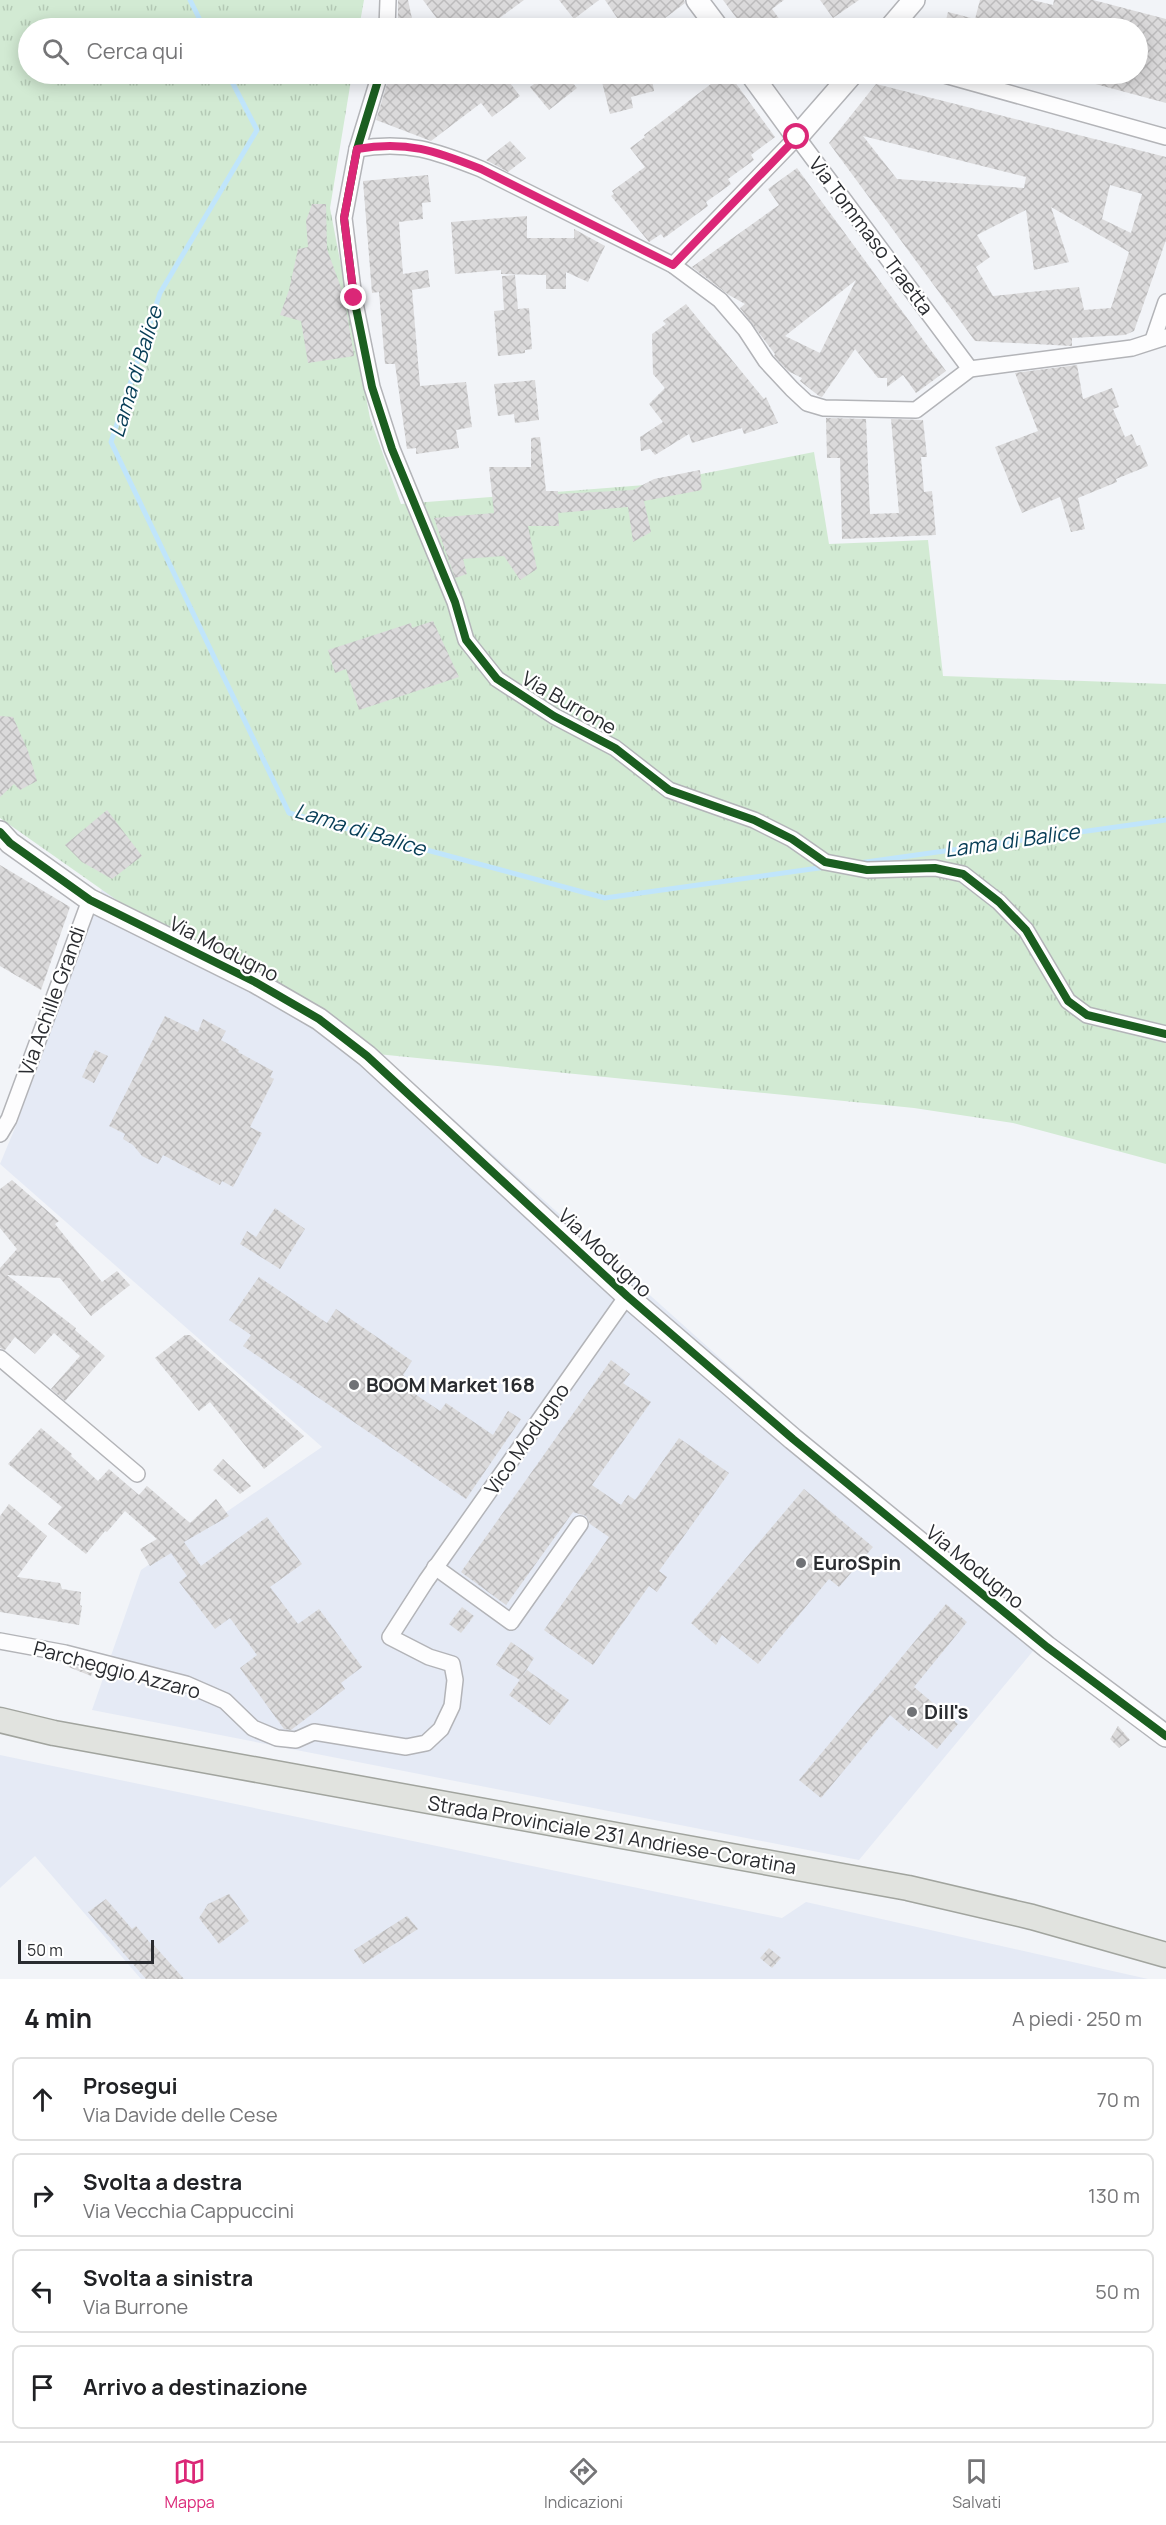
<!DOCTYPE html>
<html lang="it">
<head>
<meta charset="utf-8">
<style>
	:root { --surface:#fff; --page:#f6f6f6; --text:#202124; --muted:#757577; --line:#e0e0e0; --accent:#db2777 }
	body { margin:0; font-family:Manrope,sans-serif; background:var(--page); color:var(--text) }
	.scale { position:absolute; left:18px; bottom:15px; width:136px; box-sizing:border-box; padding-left:6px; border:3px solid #2a2c30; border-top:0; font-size:16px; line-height:21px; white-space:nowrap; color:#2a2c30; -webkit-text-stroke:4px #fff; paint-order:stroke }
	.stop { position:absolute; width:18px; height:18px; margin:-14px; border:4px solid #db2777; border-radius:50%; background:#fff }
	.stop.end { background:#db2777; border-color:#fff; box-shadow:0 2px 6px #0008 }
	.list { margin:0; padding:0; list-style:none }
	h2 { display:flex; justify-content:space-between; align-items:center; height:78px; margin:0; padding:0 24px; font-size:26px }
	h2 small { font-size:20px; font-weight:400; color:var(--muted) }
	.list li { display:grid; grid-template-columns:39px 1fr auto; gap:18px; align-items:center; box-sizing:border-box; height:84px; margin:0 12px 12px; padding:0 12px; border:2px solid var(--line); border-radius:9px }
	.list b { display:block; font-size:22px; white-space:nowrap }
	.list p { margin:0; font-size:20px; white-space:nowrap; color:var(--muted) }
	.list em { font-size:20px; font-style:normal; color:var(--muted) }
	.icon { flex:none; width:33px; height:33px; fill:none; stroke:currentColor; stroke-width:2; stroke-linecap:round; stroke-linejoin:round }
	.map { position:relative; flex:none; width:1166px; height:1979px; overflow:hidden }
	.search { position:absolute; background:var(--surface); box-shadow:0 3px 15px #0003; left:18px; right:18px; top:18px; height:66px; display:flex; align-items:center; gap:15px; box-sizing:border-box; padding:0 21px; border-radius:33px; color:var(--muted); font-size:22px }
	.sheet { height:462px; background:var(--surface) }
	nav { display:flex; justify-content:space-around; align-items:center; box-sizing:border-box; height:84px; border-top:2px solid var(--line); background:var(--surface); font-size:16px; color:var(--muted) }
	nav a { display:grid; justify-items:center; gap:3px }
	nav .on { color:var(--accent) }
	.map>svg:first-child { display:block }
	.built { fill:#e5eaf5 }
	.park { fill:url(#park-tufts) }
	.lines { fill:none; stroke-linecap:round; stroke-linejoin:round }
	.stream { stroke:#c0e5fb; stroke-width:5 }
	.building { fill:url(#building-cross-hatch); fill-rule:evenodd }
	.street-casing { stroke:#b3b4b8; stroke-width:18 }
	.secondary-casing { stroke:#b3b4b8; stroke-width:24 }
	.primary-casing { stroke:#a1a49e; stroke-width:27 }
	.street { stroke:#fdfdfe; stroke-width:15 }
	.secondary { stroke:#fdfdfe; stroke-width:21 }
	.primary { stroke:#e1e3df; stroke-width:24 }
	.cycleway-casing { stroke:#fff; stroke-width:11 }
	.cycleway { stroke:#1b5e20; stroke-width:8 }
	.route { stroke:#db2777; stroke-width:8 }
	.poi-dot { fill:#707276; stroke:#fff; stroke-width:2 }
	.labels { text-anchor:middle; stroke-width:4.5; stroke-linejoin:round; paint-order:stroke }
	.street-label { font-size:20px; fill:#2a2c30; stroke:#fff }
	.poi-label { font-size:20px; font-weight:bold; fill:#2a2c30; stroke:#fff; text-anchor:start }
	.water-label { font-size:21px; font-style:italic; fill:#073d56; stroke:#fff }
</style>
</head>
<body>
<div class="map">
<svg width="1166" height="1979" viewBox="0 0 1166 1979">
	<defs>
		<pattern id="park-tufts" width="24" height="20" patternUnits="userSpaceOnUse" patternTransform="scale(1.5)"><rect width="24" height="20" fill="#d2ead3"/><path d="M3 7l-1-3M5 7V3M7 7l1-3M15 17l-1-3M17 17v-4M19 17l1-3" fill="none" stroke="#b4c9b5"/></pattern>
		<pattern id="building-cross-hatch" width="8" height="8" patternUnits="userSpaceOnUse" patternTransform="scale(1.5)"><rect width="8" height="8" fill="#dbdadb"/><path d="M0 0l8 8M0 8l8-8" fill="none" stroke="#bcbbbc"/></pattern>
	</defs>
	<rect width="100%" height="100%" fill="#f2f4f8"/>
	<g class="built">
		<polygon points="102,889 352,1028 807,1436 1048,1633 859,1860 92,1710 141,1570 322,1447 0,1164 17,1123"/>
		<polygon points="0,1755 782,1918 806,1902 1148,1979 141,1979 35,1856 0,1888"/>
	</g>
	<polygon class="park" points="0,0 364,0 359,28 28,28 28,74 352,74 330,208 370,418 401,504 645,485 814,452 829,544 928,540 943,676 1166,684 1166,1164 1013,1123 914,1108 377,1054 118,901 0,818"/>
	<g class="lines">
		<g class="stream">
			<polyline points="190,0 204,28"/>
			<polyline points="228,74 257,130 160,293 111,442 289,813 605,898 826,867"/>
			<polyline points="859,863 1166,820"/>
		</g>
	</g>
	<g class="building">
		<polygon points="398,0 408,0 414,28 398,28"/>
		<polygon points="423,0 524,0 486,28 444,28"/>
		<polygon points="559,0 599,0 574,19"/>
		<polygon points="605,0 684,0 685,3 652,28 624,28"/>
		<polygon points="723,0 784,0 772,9 786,28 744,28"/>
		<polygon points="820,0 859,0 833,18"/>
		<polygon points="980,0 1032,0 1053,5 1054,0 1093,0 1166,19 1166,103 1073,78 1073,74 1137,74 1137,28 1073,28 1044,21 1042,28 944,28 948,12 975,19"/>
		<polygon points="345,74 370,74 367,84 344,77"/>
		<polygon points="390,74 471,74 481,85 496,74 503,74 520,96 492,117 481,103 431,141 376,120"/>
		<polygon points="548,74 565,74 577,88 549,110 530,87"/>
		<polygon points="600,74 651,74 654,91 631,97 633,108 610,114"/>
		<polygon points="724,74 729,74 775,137 751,155 754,160 728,179 731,184 706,202 708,206 664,238 661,234 649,242 611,196 614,194 612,191 645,167 630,148 645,137 644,135"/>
		<path d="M876,84L1166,157V240L1134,331L1125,335L1072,338V346L975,341L829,143ZM863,136L1026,177L1024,188L897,179ZM1110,185L1142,194L1131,233L1102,219ZM1051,207L1129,252L1111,308L1084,310L1079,287L993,296L976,267L990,257L977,235L1026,210L1034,270L1069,262Z"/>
		<polygon points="510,141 526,158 508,172 486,160"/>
		<path d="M797,168L946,371L916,393L903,375L887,387V378H878L855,349L822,397L819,396L800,381L802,378L788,371L774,356L775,354L740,308L745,304L729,295L692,267L779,205L768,189ZM856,280L820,353L785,336Z"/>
		<polygon points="428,175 431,202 422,203 423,219 399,222 403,274 428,270 430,287 412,290 420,386 466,382 472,427 456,430 459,448 416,454 416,448 407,449 395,364 385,364 379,292 372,293 363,181"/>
		<polygon points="312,204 326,204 327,249 344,296 354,356 308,363 301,321 280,315 289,290 298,249 308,247 306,221"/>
		<polygon points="527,216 527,238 574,238 574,229 605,246 588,282 566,272 566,289 546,289 546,275 501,274 501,270 455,274 451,222"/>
		<polygon points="515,275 518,309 529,308 532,349 525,350 525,353 498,356 494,311 504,310 502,276"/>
		<polygon points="686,304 764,399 766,397 778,423 744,434 742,428 692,443 689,434 655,455 650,449 641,451 640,437 663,422 649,404 665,388 653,374 652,334 666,324 663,321"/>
		<polygon points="1077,365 1083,399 1112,388 1119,407 1113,409 1125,437 1132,434 1137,446 1140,445 1148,466 1116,479 1117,482 1078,498 1085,529 1071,532 1060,497 1022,513 995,447 1038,431 1015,373"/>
		<polygon points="535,380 539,420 515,423 514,414 498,416 494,384"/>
		<polygon points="826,418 866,419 870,514 899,513 891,419 923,420 927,457 921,457 924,492 932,491 936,535 842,539 840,458 827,458"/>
		<polygon points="540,437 546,491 558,491 558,494 633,490 654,479 700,470 702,490 644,501 651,532 633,542 628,507 558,513 559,526 528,526 537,569 520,580 504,556 463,559 467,574 455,578 434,518 494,513 489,467 531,467 531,438"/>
		<polygon points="433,621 459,677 359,710 346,669 335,673 328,650 411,623 412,628"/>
		<polygon points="0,716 13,717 28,751 37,781 20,790 14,784 0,797"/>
		<polygon points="107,810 142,856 112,879 82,862 65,845"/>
		<polygon points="0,865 70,907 41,990 0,966"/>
		<polygon points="165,1016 198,1032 203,1019 226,1031 221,1040 239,1050 238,1052 273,1071 270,1077 274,1079 250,1127 262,1133 233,1187 222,1181 220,1185 163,1155 158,1164 142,1156 133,1145 123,1139 125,1134 109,1126"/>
		<polygon points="95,1050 108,1056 94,1083 82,1077"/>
		<polygon points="12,1180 59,1221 55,1224 102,1282 117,1271 130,1285 91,1316 60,1278 7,1275 76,1328 75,1330 105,1356 65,1401 51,1389 80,1356 54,1333 35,1354 15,1337 5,1350 0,1348 0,1268 17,1249 0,1228 0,1189"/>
		<polygon points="275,1208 305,1229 280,1269 240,1244 247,1231 256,1237"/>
		<polygon points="259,1277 327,1323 336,1309 412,1361 403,1375 411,1381 406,1388 440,1411 446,1403 493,1435 508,1411 521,1419 466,1499 243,1346 251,1335 229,1320"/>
		<polygon points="185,1335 190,1335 304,1436 264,1469 210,1402 199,1411 155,1358"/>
		<polygon points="611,1360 630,1374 623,1383 651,1402 592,1485 621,1505 628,1495 635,1500 679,1438 729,1473 659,1571 667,1577 657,1592 649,1586 593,1665 544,1630 609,1537 590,1524 586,1516 573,1512 506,1605 461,1572"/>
		<polygon points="41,1428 72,1454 71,1456 98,1481 109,1469 139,1495 147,1486 190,1523 216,1499 229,1516 184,1542 201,1566 267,1517 302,1564 270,1587 298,1624 319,1609 362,1667 341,1683 345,1689 291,1730 284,1729 240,1668 257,1655 230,1618 215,1629 179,1582 187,1576 171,1553 150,1566 140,1549 157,1539 125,1511 107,1532 105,1531 86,1554 48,1524 62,1507 8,1464"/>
		<polygon points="223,1459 251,1486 240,1494 213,1470"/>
		<polygon points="804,1489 873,1547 839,1587 829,1579 758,1664 722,1635 716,1645 691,1623"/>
		<polygon points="9,1504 47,1536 17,1577 60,1583 62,1589 81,1592 80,1605 82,1606 79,1625 0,1612 0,1516"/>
		<polygon points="946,1604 967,1622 914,1687 958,1724 937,1749 911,1728 909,1731 890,1715 821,1798 799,1780"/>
		<polygon points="462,1607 474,1616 461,1633 449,1624"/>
		<polygon points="511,1642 534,1658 520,1680 496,1665"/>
		<polygon points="67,1664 93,1670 91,1676 66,1666"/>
		<polygon points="527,1670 569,1700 550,1725 509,1695"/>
		<polygon points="1118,1726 1130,1740 1119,1748 1110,1739"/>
		<polygon points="229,1894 249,1921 219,1944 199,1918 208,1904"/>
		<polygon points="106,1899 132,1929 136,1926 151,1944 152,1943 184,1979 146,1979 88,1912"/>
		<polygon points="407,1916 418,1929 363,1964 354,1950"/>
		<polygon points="769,1948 781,1958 772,1968 760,1958"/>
	</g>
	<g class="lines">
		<g class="street-casing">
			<g id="street">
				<polyline points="387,28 388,0"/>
				<polyline points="380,74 357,149 344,218 354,298 372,387 392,449 455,602 466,640 497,679 554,716 615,748 669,790 754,820 792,839 825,862 867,870 935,868 963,874 999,902 1026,930 1068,1001 1087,1015 1166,1034"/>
				<polyline points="941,74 1166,137"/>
				<path d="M357,149C406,140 436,151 481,169L673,265L720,300L745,329L766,361L792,389L807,403L824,408L916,410L970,369L1132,348L1166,337"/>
				<polyline points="673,265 797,137 970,369"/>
				<polyline points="1153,340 1166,302"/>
				<polyline points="0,1134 9,1119 90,900"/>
				<polyline points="0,1358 137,1474"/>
				<polyline points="435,1567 511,1622 580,1524"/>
				<polyline points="0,1641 65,1653 186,1684 225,1701 253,1728 277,1738 296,1740 314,1732 406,1747 426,1743 441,1729 452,1706 455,1680 452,1664 429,1657 390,1637 426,1581 627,1296"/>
			</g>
		</g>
		<g class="secondary-casing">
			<g id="secondary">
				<polyline points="697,0 718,28"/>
				<polyline points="890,28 914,0"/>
				<polyline points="751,74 797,137 852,74"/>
				<polyline points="0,832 10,843 90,900 255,982 319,1019 367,1056 627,1296 793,1439 1047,1647 1166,1736"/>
			</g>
		</g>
		<g class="primary-casing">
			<polyline id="primary" points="0,1720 54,1733 908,1888 1032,1917 1166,1955"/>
		</g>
		<use href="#street" class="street"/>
		<use href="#secondary" class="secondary"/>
		<use href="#primary" class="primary"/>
		<g class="cycleway-casing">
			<g id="cycleway">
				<polyline points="380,74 357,149 344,218 354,298 372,387 392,449 455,602 466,640 497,679 554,716 615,748 669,790 754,820 792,839 825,862 867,870 935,868 963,874 999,902 1026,930 1068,1001 1087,1015 1166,1034"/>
				<polyline points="0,832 10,843 90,900 255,982 319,1019 367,1056 627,1296 793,1439 1047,1647 1166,1736"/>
			</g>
		</g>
		<use href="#cycleway" class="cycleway"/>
	</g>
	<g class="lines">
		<path class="route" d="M354,298L344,218L357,149C406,140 436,151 481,169L673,265L797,137"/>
	</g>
	<g class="poi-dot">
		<circle cx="354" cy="1385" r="6"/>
		<circle cx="801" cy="1563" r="6"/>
		<circle cx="912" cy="1712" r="6"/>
	</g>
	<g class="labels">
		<g class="street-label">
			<text transform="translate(871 236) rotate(53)" y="7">Via Tommaso Traetta</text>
			<text transform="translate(569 703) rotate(30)" y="7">Via Burrone</text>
			<text transform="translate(224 949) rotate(27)" y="7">Via Modugno</text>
			<text transform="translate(52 1001) rotate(-70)" y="7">Via Achille Grandi</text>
			<text transform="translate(605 1253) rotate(43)" y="7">Via Modugno</text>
			<text transform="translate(527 1439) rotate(-55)" y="7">Vico Modugno</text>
			<text transform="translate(975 1567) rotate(39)" y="7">Via Modugno</text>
			<text transform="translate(117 1670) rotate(15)" y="7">Parcheggio Azzaro</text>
			<text transform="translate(612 1835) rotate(10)" y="7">Strada Provinciale 231 Andriese-Coratina</text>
		</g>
		<g class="poi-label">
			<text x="366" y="1392">BOOM Market 168</text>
			<text x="813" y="1570">EuroSpin</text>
			<text x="924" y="1719">Dill's</text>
		</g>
		<g class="water-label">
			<text transform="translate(136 372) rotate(-73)" y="7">Lama di Balice</text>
			<text transform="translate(360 830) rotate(17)" y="7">Lama di Balice</text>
			<text transform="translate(1012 841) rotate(-8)" y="7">Lama di Balice</text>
		</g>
	</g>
</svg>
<div class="scale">50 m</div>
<div class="stop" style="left:797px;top:137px"></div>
<div class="stop end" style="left:354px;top:298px"></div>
<div class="search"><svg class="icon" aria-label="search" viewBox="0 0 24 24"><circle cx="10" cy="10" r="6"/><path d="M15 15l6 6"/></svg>Cerca qui</div>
</div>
<section class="sheet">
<h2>4 min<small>A piedi · 250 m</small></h2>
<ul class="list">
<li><svg class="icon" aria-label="ahead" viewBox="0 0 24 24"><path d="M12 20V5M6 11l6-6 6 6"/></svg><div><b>Prosegui</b><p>Via Davide delle Cese</p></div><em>70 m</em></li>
<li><svg class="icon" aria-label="right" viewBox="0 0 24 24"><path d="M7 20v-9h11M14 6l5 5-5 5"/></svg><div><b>Svolta a destra</b><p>Via Vecchia Cappuccini</p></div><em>130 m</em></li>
<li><svg class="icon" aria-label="left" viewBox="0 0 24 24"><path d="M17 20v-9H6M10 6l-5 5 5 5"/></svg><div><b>Svolta a sinistra</b><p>Via Burrone</p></div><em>50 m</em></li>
<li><svg class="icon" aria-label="arrive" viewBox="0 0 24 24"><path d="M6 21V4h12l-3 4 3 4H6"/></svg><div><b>Arrivo a destinazione</b></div></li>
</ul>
</section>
<nav>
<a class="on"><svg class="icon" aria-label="map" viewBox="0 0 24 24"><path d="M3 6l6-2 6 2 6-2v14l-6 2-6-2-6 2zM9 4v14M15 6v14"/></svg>Mappa</a>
<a><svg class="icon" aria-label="directions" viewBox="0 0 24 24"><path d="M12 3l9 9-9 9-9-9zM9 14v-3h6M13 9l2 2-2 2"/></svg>Indicazioni</a>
<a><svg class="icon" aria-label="saved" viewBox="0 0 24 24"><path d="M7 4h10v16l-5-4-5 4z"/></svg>Salvati</a>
</nav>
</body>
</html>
